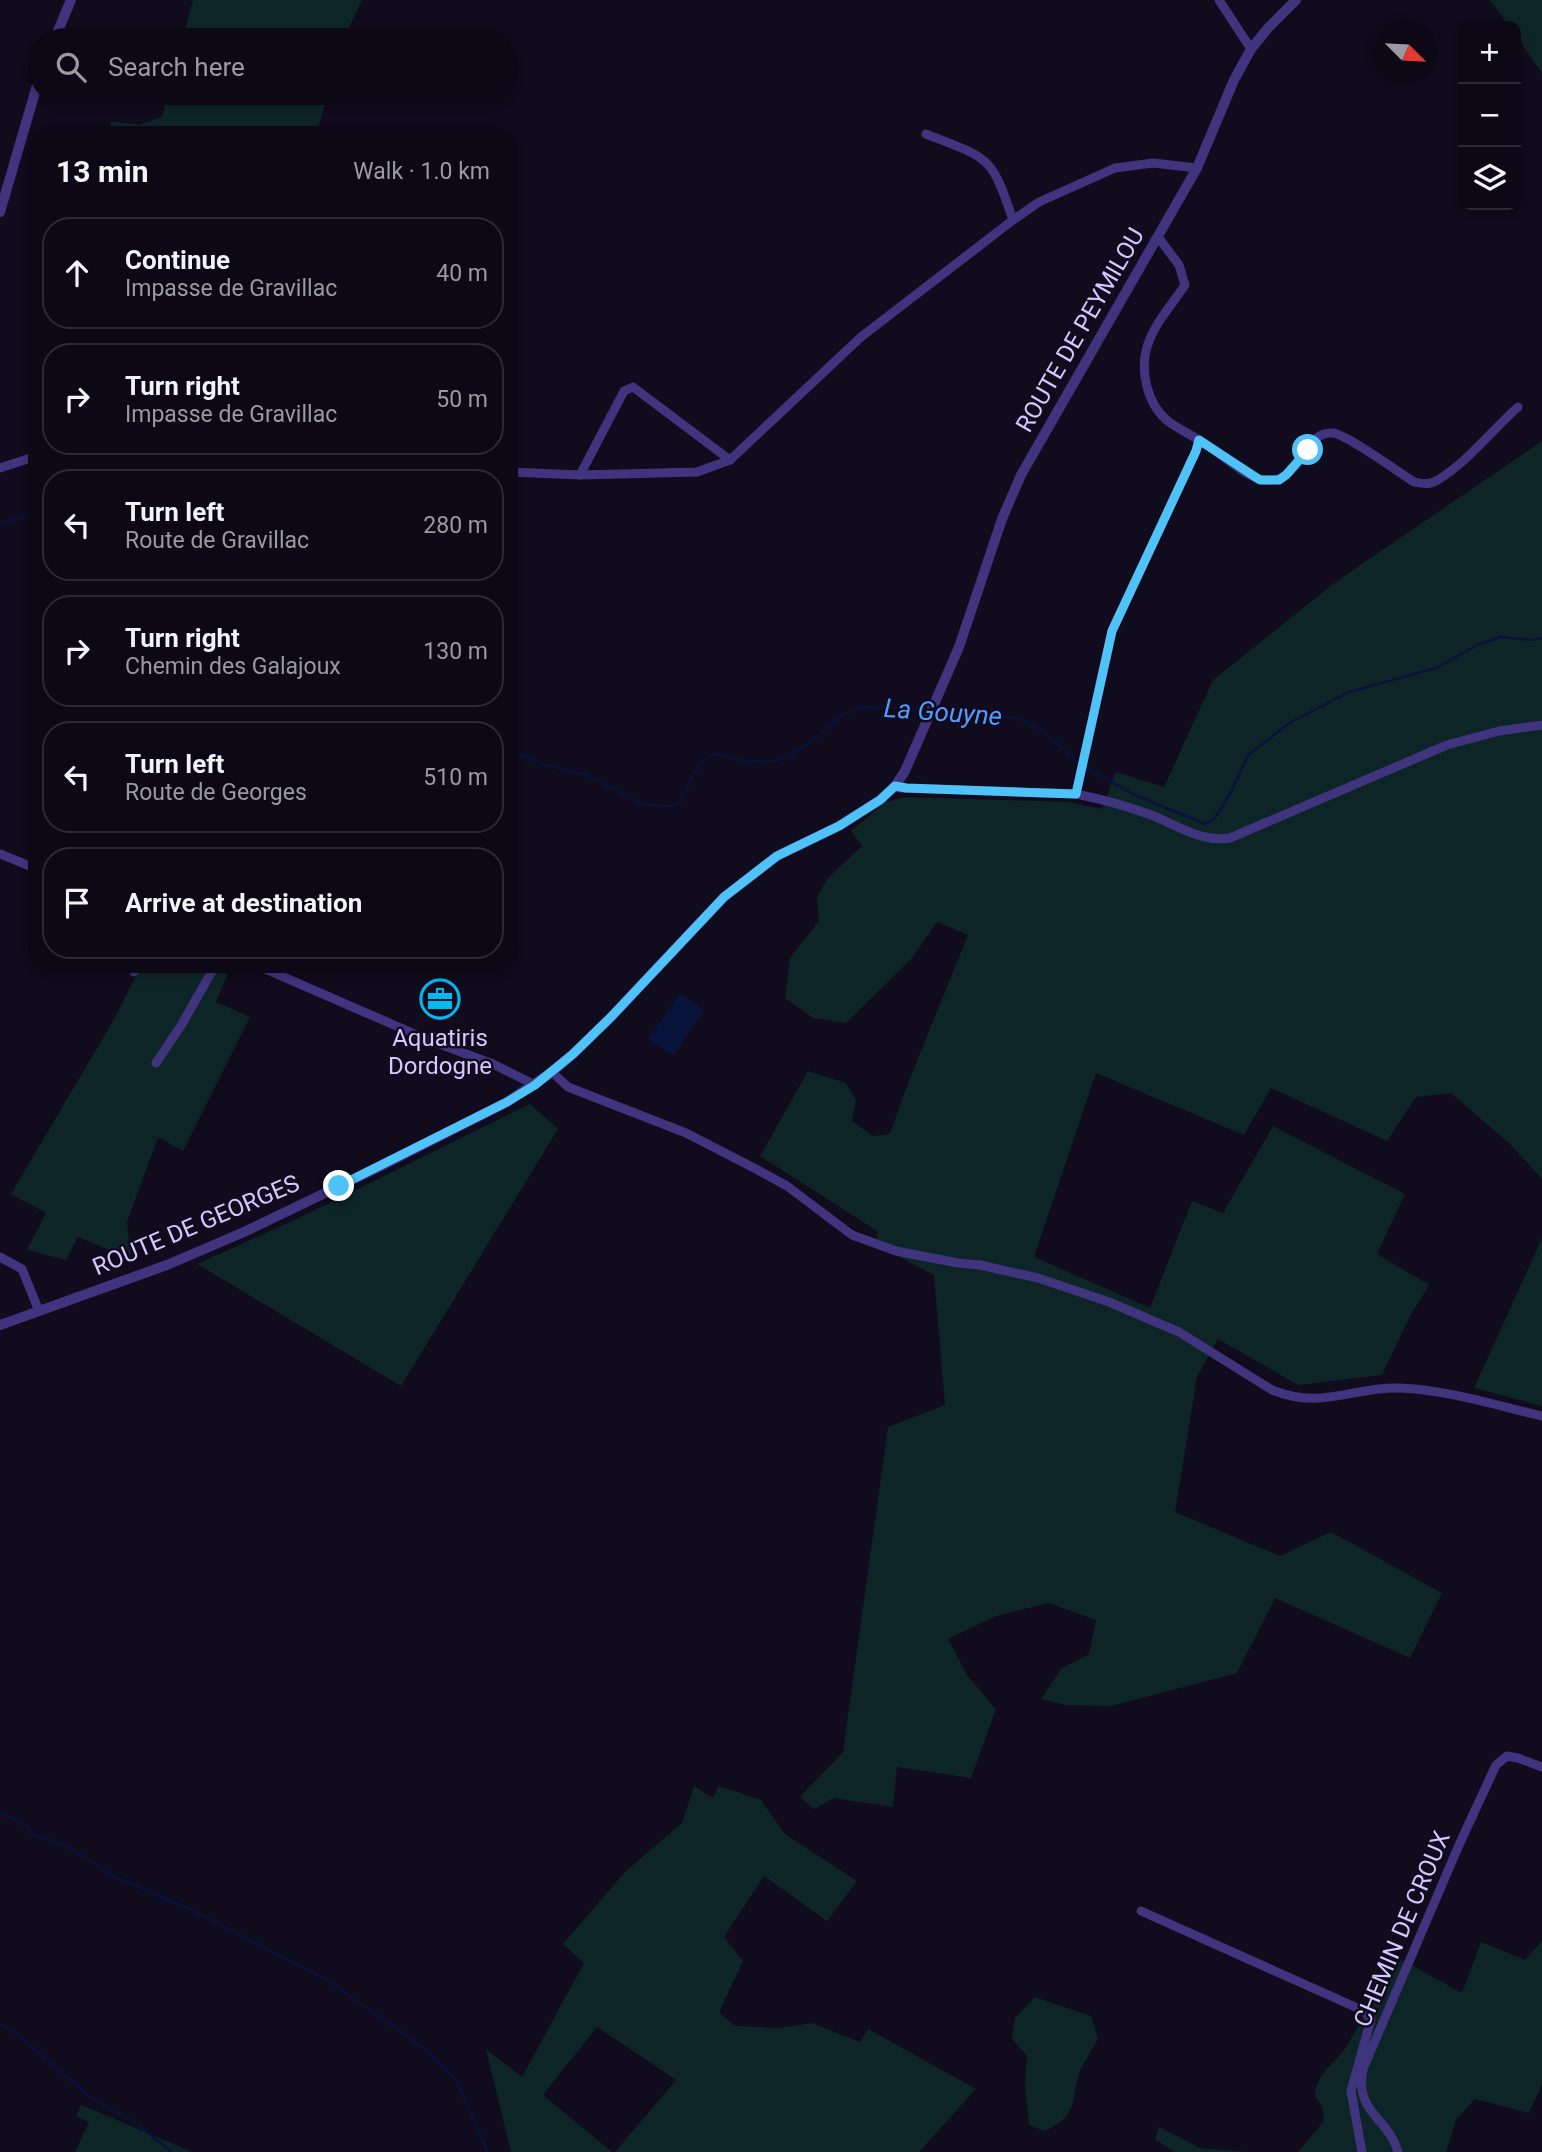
<!DOCTYPE html>
<html lang="en">
<head>
<meta charset="utf-8">
<style>
	:root { --surface:#0c0816; --page:#1a1623; --text:#f1f3f6; --muted:#9a9aa1; --line:#2c2935 }
	body { margin:0; font-family:Roboto,sans-serif; background:var(--page); color:var(--text) }
	.controls { position:absolute; right:21px; top:21px; display:grid; overflow:hidden; border-radius:14px; box-shadow:0 4px 10px #0003 }
	.controls button { width:63px; height:63px; display:grid; place-items:center; padding:0; border:0; border-bottom:2px solid var(--line); background:var(--surface); color:var(--text); font:35px sans-serif }
	.compass { position:absolute; left:1374px; top:21px; width:63px; height:63px; border-radius:50%; background:var(--surface); box-shadow:0 4px 10px #0003; rotate:114deg }
	.stop { position:absolute; width:21px; height:21px; margin:-16px; border:5px solid #4fc3f7; border-radius:50%; background:#fff }
	.stop.end { background:#4fc3f7; border-color:#fff; box-shadow:0 2px 7px #0008 }
	.list { margin:0; padding:0; list-style:none }
	h2 { display:flex; justify-content:space-between; align-items:center; height:91px; margin:0; padding:0 28px; font-size:30px }
	h2 small { font-size:23px; font-weight:400; color:var(--muted) }
	.list li { display:grid; grid-template-columns:46px 1fr auto; gap:21px; align-items:center; box-sizing:border-box; height:112px; margin:0 14px 14px; padding:0 14px; border:2px solid var(--line); border-radius:28px }
	.list b { display:block; font-size:26px; white-space:nowrap }
	.list p { margin:0; font-size:23px; white-space:nowrap; color:var(--muted) }
	.list em { font-size:23px; font-style:normal; color:var(--muted) }
	.icon { flex:none; width:38px; height:38px; fill:none; stroke:currentColor; stroke-width:2; stroke-linecap:round; stroke-linejoin:round }
	.map { position:relative; flex:none; width:1542px; height:2152px; overflow:hidden }
	.search { position:absolute; background:var(--surface); box-shadow:0 4px 10px #0003; left:28px; top:28px; width:490px; height:77px; display:flex; align-items:center; gap:18px; box-sizing:border-box; padding:0 24px; border-radius:38px; color:var(--muted); font-size:26px }
	.panel { position:absolute; background:var(--surface); box-shadow:0 4px 10px #0003; left:28px; top:126px; width:490px; height:847px; border-radius:28px }
	.map>svg:first-child { display:block }
	.green { fill:#0e2527 }
	.water { fill:#07133a }
	.lines { fill:none; stroke-linecap:round; stroke-linejoin:round }
	.stream { stroke:#07133a; stroke-width:2.5 }
	.minor { stroke:#41347e; stroke-width:9 }
	.tertiary { stroke:#41347e; stroke-width:10 }
	.route { stroke:#4fc3f7; stroke-width:9 }
	.labels { text-anchor:middle; stroke-width:5; stroke-linejoin:round; paint-order:stroke }
	.street-label { font-size:24px; fill:#d5c7ff; stroke:#100b1d }
	.poi-label { font-size:24px; fill:#d5c7ff; stroke:#100b1d }
	.water-label { font-size:26px; font-style:italic; fill:#559aff; stroke:#100b1d }
</style>
</head>
<body>
<div class="map">
<svg width="1542" height="2152" viewBox="0 0 1542 2152">
	<rect width="100%" height="100%" fill="#100b1d"/>
	<g class="green">
		<polygon points="193,0 362,0 343,40 182,40"/>
		<polygon points="1490,0 1542,0 1542,73 1516,36 1516,26 1509,26"/>
		<polygon points="168,93 328,93 316,135 109,135 111,121 138,125 162,117"/>
		<polygon points="1542,441 1542,1179 1511,1145 1451,1093 1416,1097 1387,1141 1271,1088 1244,1135 1096,1073 1034,1257 1150,1308 1192,1201 1223,1213 1273,1126 1405,1194 1377,1254 1429,1285 1409,1318 1382,1375 1298,1385 1218,1339 1197,1377 1175,1512 1280,1556 1331,1532 1442,1593 1410,1658 1275,1598 1237,1673 1111,1706 1066,1705 1041,1699 1061,1669 1089,1654 1096,1620 1049,1603 996,1616 948,1639 967,1675 996,1709 971,1778 897,1767 893,1807 834,1798 814,1809 800,1797 843,1752 888,1427 945,1405 934,1275 877,1245 877,1231 760,1156 808,1071 846,1083 856,1100 852,1121 873,1136 890,1134 908,1083 968,935 937,922 912,958 846,1023 813,1018 785,998 790,958 819,921 817,896 828,878 862,846 851,831 885,802 907,797 1069,802 1102,809 1116,772 1164,787 1213,680 1337,581"/>
		<polygon points="142,964 232,964 216,1002 250,1017 183,1151 158,1137 127,1222 131,1259 78,1237 66,1260 27,1250 46,1213 11,1194 113,1021"/>
		<polygon points="530,1104 558,1129 401,1386 197,1264 305,1215"/>
		<polygon points="1542,1238 1542,1406 1474,1388"/>
		<polygon points="694,1786 713,1798 719,1786 761,1800 785,1834 857,1881 827,1921 764,1876 724,1937 743,1961 719,2012 735,2026 779,2028 812,2023 860,2042 868,2029 976,2089 919,2152 615,2152 676,2080 597,2027 543,2095 612,2152 511,2152 486,2049 522,2077 584,1963 563,1944 625,1872 682,1823"/>
		<path d="M1542,1941V2084L1529,2113L1475,2099L1456,2120L1446,2152H1298L1324,2121L1322,2106L1314,2094C1322,2066 1334,2066 1348,2044C1366,2016 1375,1984 1393,1955L1462,1993L1481,1942L1525,1960Z"/>
		<path d="M1035,1997L1091,2016L1098,2039C1092,2050 1083,2062 1079,2074C1071,2103 1077,2117 1044,2131L1029,2125L1025,2084L1027,2056L1012,2039L1015,2018Z"/>
		<polygon points="81,2105 188,2150 190,2152 75,2152 89,2122 76,2116"/>
		<polygon points="1159,2127 1200,2148 1246,2152 1174,2152 1155,2139"/>
	</g>
	<polygon class="water" points="680,993 704,1010 673,1056 648,1039"/>
	<g class="lines">
		<g class="stream">
			<polyline points="0,524 24,516 37,518"/>
			<polyline points="935,710 1019,718 1045,733 1080,764"/>
			<polyline points="509,759 526,756 542,764 586,775 645,805 672,806 680,802 696,769 707,757 716,754 747,762 776,761 789,757 814,739 843,714 864,707 929,709"/>
			<polyline points="1086,768 1135,795 1205,824 1215,818 1230,794 1248,755 1291,722 1349,692 1436,668 1479,644 1501,637 1532,640 1542,638"/>
			<polyline points="0,1813 20,1822 35,1836 66,1845 115,1877 188,1908 327,1980 383,2019 429,2052 457,2082 488,2152"/>
			<polyline points="0,2024 17,2034 91,2098 138,2125 172,2152"/>
		</g>
		<g class="minor">
			<polyline points="1219,0 1251,49"/>
			<path d="M926,134C989,159 991,154 1013,220"/>
			<path d="M1158,237L1179,265L1185,285C1173,303 1155,323 1148,344C1139,370 1147,405 1169,422C1182,431 1197,438 1210,447C1223,456 1249,479 1264,480C1303,485 1302,430 1333,433C1346,434 1400,473 1414,482C1422,484 1429,485 1436,481C1467,463 1491,431 1518,407"/>
			<polyline points="0,468 37,456"/>
			<polyline points="509,472 580,475 697,472 730,460 861,337 1013,220 1039,202 1115,168 1153,163 1197,168"/>
			<polyline points="580,475 624,391 633,387 730,460"/>
			<path d="M895,786L900,788L1076,794C1101,799 1127,806 1151,815C1177,825 1201,843 1230,838L1447,745L1499,731L1542,725"/>
			<polyline points="1076,794 1112,631 1196,451 1199,440"/>
			<polyline points="0,854 37,869"/>
			<polyline points="254,964 426,1039 493,1064 535,1085"/>
			<polyline points="134,972 137,964"/>
			<polyline points="156,1063 182,1024 216,964"/>
			<path d="M552,1072L568,1087L686,1133L756,1169L787,1186L852,1235L896,1251L958,1263L980,1265L1038,1278L1109,1302L1179,1332L1272,1390C1322,1410 1351,1387 1399,1388C1448,1390 1495,1405 1542,1416"/>
			<polyline points="0,1257 22,1269 39,1311"/>
			<polyline points="1141,1911 1364,2011 1371,2019 1351,2091 1362,2152"/>
			<path d="M1398,2152C1389,2118 1354,2113 1363,2069L1459,1845L1496,1765L1507,1756L1518,1758L1542,1767"/>
		</g>
		<g class="tertiary">
			<polyline points="54,40 71,0"/>
			<polyline points="0,212 40,75"/>
			<polyline points="0,1325 167,1265 244,1232 379,1167 507,1102 552,1072 573,1054 611,1017 724,897 777,856 839,826 880,800 895,786 905,771 959,647 1002,519 1021,475 1197,168 1234,80 1251,49 1268,28 1296,0"/>
		</g>
	</g>
	<g class="lines">
		<polyline class="route" points="339,1186 507,1102 535,1085 573,1054 611,1017 724,897 777,856 839,826 880,800 895,786 906,788 1076,794 1112,631 1196,451 1199,440 1260,480 1279,480 1286,475 1308,450"/>
	</g>
	<defs>
		<g id="office-ring" transform="scale(2.0125)"><circle r="9.5" fill="#100b1d" stroke="#00baf2" stroke-width="1.5"/><path d="M-6-3h4V-5.5h4V-3h4V5H-6ZM-1-4.5V-3h2v-1.5ZM-6 0V1H6V0Z" fill="#00baf2"/></g>
	</defs>
	<g fill-rule="evenodd">
		<use href="#office-ring" x="440" y="999"/>
	</g>
	<g class="labels">
		<g class="street-label">
			<text transform="translate(1080 330) rotate(-60)" y="8">ROUTE DE PEYMILOU</text>
			<text transform="translate(196 1225) rotate(-23)" y="8">ROUTE DE GEORGES</text>
			<text transform="translate(1402 1929) rotate(-67)" y="8">CHEMIN DE CROUX</text>
		</g>
		<g class="poi-label">
			<text x="440" y="1046">Aquatiris<tspan x="440" dy="28">Dordogne</tspan></text>
		</g>
		<g class="water-label">
			<text transform="translate(943 712) rotate(4)" y="9">La Gouyne</text>
		</g>
	</g>
</svg>
<div class="controls">
<button>+</button>
<button>−</button>
<button><svg class="icon" aria-label="layers" viewBox="0 0 24 24"><path d="M12 4l9 5-9 5-9-5zM3 14l9 5 9-5"/></svg></button>
</div>
<svg class="compass" viewBox="-18 -18 36 36"><path d="M0-13l5 13h-10z" fill="#e53935"/><path d="M0 13l5-13h-10z" fill="#9a9aa1"/></svg>
<div class="stop" style="left:1308px;top:450px"></div>
<div class="stop end" style="left:339px;top:1186px"></div>
<div class="search"><svg class="icon" aria-label="search" viewBox="0 0 24 24"><circle cx="10" cy="10" r="6"/><path d="M15 15l6 6"/></svg>Search here</div>
<section class="panel">
<h2>13 min<small>Walk · 1.0 km</small></h2>
<ul class="list">
<li><svg class="icon" aria-label="ahead" viewBox="0 0 24 24"><path d="M12 20V5M6 11l6-6 6 6"/></svg><div><b>Continue</b><p>Impasse de Gravillac</p></div><em>40 m</em></li>
<li><svg class="icon" aria-label="right" viewBox="0 0 24 24"><path d="M7 20v-9h11M14 6l5 5-5 5"/></svg><div><b>Turn right</b><p>Impasse de Gravillac</p></div><em>50 m</em></li>
<li><svg class="icon" aria-label="left" viewBox="0 0 24 24"><path d="M17 20v-9H6M10 6l-5 5 5 5"/></svg><div><b>Turn left</b><p>Route de Gravillac</p></div><em>280 m</em></li>
<li><svg class="icon" aria-label="right" viewBox="0 0 24 24"><path d="M7 20v-9h11M14 6l5 5-5 5"/></svg><div><b>Turn right</b><p>Chemin des Galajoux</p></div><em>130 m</em></li>
<li><svg class="icon" aria-label="left" viewBox="0 0 24 24"><path d="M17 20v-9H6M10 6l-5 5 5 5"/></svg><div><b>Turn left</b><p>Route de Georges</p></div><em>510 m</em></li>
<li><svg class="icon" aria-label="arrive" viewBox="0 0 24 24"><path d="M6 21V4h12l-3 4 3 4H6"/></svg><div><b>Arrive at destination</b></div></li>
</ul>
</section>
</div>
</body>
</html>
